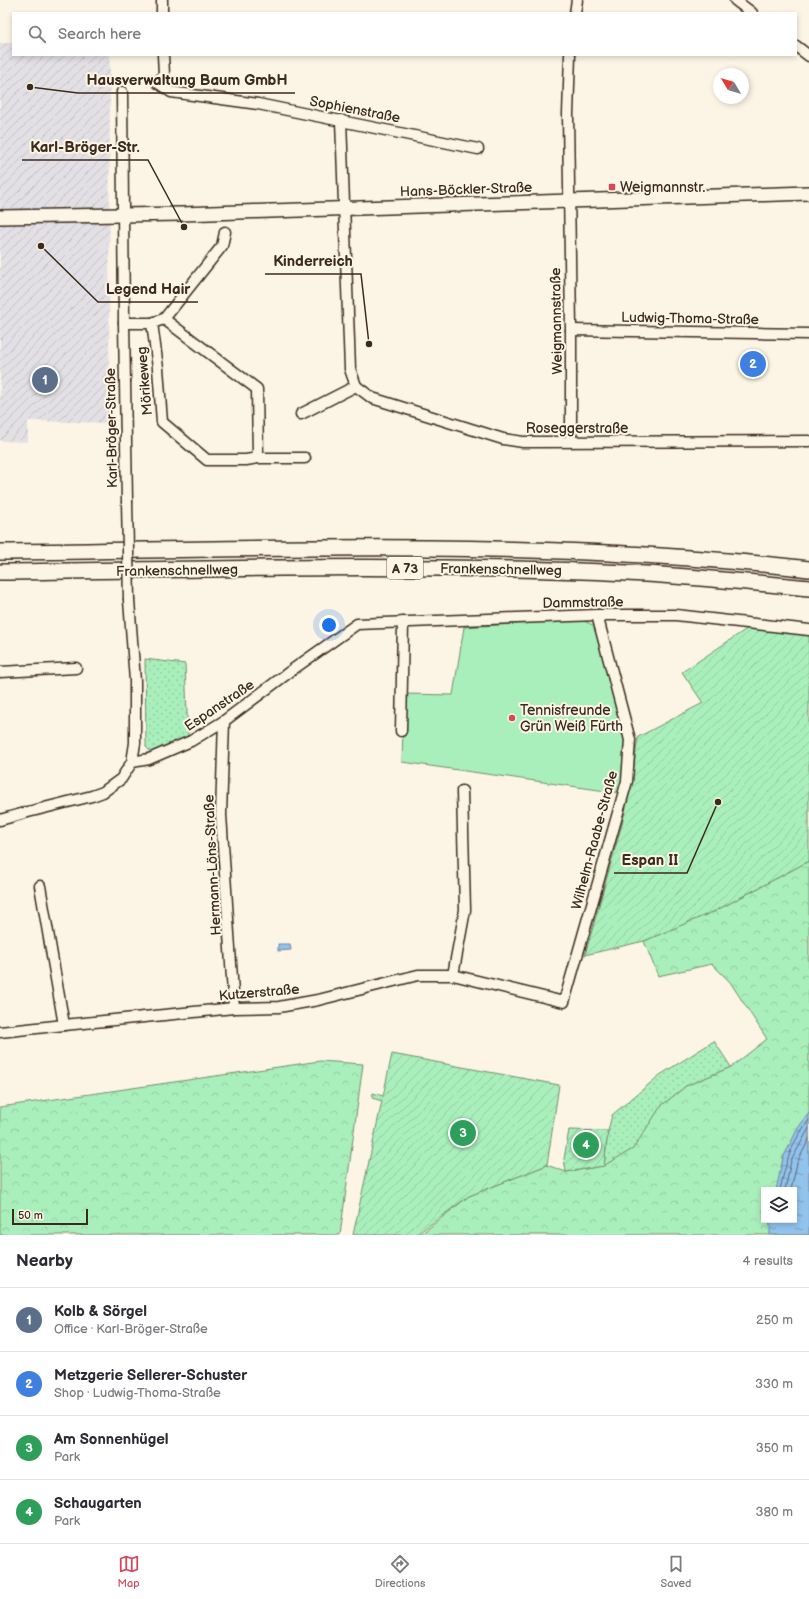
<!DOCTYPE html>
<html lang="en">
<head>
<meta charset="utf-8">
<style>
	:root { --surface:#fff; --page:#f7f7f7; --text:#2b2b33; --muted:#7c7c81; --line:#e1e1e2; --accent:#d1495b }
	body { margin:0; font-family:"Balsamiq Sans",sans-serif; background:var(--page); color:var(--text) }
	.controls { position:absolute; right:12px; bottom:12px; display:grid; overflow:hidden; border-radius:0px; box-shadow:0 2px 6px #0003 }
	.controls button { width:36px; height:36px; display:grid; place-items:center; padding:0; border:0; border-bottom:1px solid var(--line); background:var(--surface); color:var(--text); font:20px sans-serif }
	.compass { position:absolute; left:713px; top:68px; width:36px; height:36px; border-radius:50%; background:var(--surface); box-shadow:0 2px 6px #0003; rotate:308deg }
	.scale { position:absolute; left:12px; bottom:10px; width:76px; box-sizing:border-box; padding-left:4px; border:2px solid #3b2a1e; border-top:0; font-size:11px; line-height:14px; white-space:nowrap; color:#3b2a1e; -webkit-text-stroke:3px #fcf5e5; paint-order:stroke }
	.you { position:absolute; left:329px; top:625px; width:14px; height:14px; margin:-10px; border:3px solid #fff; border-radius:50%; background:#1a73e8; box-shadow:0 0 0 6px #1a73e833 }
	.badge { display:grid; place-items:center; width:26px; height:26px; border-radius:50%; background:var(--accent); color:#fff; font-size:13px; font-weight:700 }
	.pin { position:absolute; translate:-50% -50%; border:2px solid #fff; box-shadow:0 1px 4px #0006 }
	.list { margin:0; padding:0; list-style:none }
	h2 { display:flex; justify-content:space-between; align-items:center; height:52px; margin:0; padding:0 16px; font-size:17px }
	h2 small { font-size:13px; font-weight:400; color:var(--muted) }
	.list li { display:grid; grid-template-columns:26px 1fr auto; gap:12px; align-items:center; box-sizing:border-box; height:64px; padding:0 16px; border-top:1px solid var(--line) }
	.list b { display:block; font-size:15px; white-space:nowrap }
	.list p { margin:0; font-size:13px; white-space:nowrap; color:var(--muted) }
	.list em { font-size:13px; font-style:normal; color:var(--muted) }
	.icon { flex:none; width:22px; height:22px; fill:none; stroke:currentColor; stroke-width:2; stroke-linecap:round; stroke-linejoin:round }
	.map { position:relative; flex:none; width:809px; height:1235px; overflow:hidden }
	.search { position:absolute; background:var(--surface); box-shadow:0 2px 6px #0003; left:12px; right:12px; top:12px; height:44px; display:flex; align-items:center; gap:10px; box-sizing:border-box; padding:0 14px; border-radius:0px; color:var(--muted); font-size:15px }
	.sheet { height:308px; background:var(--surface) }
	nav { display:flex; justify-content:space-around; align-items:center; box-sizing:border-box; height:56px; border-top:1px solid var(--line); background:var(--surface); font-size:11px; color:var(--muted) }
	nav a { display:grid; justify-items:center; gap:2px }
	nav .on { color:var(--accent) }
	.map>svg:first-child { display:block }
	.industrial { fill:url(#industrial-furrows) }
	.grass { fill:url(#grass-dots); stroke:#728c6c }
	.park { fill:url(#park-crowns); stroke:#728c6c; fill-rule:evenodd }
	.garden { fill:url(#garden-furrows); stroke:#728c6c }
	.pitch { fill:#a9efbb; stroke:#728c6c }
	.water { fill:url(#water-ripples); stroke:#6f869a }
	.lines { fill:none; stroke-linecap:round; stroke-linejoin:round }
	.shore { stroke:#5d6771; stroke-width:1 }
	.minor-casing { stroke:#3b2a1e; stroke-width:13 }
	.major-casing { stroke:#3b2a1e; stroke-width:16 }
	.highway-casing { stroke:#3b2a1e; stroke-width:18 }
	.minor { stroke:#fcf5e5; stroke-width:10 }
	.major { stroke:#fcf5e5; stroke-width:13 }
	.highway { stroke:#fcf5e5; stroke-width:15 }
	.minor-bridge-casing { stroke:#3b2a1e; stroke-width:13; stroke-linecap:butt }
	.minor-bridge { stroke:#fcf5e5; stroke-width:10 }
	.poi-dot { fill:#d1495b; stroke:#fcf5e5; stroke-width:1.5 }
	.labels { text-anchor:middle; stroke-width:4; stroke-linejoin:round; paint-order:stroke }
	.shield { fill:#fcf5e5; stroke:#75675a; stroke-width:1 }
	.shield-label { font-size:13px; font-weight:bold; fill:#3b2a1e }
	.street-label { font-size:14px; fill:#3b2a1e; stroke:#fcf5e5 }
	.poi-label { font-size:14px; fill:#3b2a1e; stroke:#fcf5e5; text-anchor:start }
	.leader { fill:none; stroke:#3b2a1e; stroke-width:1.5 }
	.callout-dot { fill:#3b2a1e; stroke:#fcf5e5; stroke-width:1.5 }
	.callout-label { font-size:15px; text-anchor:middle; font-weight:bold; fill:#3b2a1e; stroke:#fcf5e5; stroke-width:4; stroke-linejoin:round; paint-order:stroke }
</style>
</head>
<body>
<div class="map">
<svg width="809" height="1235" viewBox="0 0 809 1235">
	<defs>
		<pattern id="industrial-furrows" width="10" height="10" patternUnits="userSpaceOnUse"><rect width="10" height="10" fill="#e2e0e4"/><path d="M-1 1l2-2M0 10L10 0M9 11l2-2" fill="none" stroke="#c3c0c3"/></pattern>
		<pattern id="grass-dots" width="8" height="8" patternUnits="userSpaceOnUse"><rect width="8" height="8" fill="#a9efbb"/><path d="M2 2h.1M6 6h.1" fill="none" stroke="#92cda0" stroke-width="1.8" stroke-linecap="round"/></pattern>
		<pattern id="park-crowns" width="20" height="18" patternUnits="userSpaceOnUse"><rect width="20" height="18" fill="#a9efbb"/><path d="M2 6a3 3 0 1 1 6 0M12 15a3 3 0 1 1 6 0" fill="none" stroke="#92cda0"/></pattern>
		<pattern id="garden-furrows" width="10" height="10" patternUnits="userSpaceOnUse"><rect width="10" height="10" fill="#a9efbb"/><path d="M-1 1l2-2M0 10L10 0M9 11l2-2" fill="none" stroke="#92cda0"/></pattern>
		<pattern id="water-ripples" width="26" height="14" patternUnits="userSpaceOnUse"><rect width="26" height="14" fill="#91c3ed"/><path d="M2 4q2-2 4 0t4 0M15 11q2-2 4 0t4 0" fill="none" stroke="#789fbf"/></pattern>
	</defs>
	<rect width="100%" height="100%" fill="#fcf5e5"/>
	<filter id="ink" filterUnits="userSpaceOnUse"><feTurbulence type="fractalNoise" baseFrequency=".025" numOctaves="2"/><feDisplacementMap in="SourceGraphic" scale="8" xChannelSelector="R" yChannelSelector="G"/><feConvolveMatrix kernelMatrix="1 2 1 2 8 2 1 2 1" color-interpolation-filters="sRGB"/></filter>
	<g filter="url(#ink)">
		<polygon class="industrial" points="0,43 13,43 13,55 110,55 109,423 28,421 28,442 0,441"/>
		<g class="grass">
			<polygon points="145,659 185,664 188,736 170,746 151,752 146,747 146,742"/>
			<polygon points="714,1041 731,1067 686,1086 661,1106 634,1149 604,1166 608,1131 612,1115 660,1075"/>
		</g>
		<g class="park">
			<path d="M809,861V1235H420L469,1196L547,1165L566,1172L603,1166L633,1149L661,1106L686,1086L731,1067L767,1039L730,982L712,964L658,976L644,941L715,911ZM764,1190H794V1220H764Z"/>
			<polygon points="320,1061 363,1064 340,1235 0,1235 0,1107"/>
		</g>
		<g class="garden">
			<polygon points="751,626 809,634 809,861 715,911 644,941 585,955 622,824 632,780 638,737 703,703 682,672"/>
			<polygon points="392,1054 559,1085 547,1165 469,1196 416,1235 353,1235 382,1101 372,1098 373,1093 383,1096"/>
			<polygon points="569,1130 608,1131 604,1166 566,1172 564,1159"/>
		</g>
		<polygon class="pitch" points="582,620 597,627 626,740 624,779 620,793 402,762 404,694 453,695 464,627"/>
		<g class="water">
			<polygon points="278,944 290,944 291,950 278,951"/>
			<polygon points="809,1113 809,1235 770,1235 770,1220 794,1220 794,1190 776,1190 783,1158 798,1128"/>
		</g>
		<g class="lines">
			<g class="shore">
				<path d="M780,1190C786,1162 791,1143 809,1120"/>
				<polyline points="785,1190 791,1161 809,1128"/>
				<polyline points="791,1190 797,1163 809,1139"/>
			</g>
			<g class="minor-casing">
				<g id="minor">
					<polyline points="162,0 162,13"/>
					<polyline points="735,0 752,13"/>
					<polyline points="575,13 577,0"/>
					<polyline points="796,46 809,56"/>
					<polyline points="163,55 164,74 158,83 171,92 258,104 478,149"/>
					<polyline points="570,55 568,114 571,330 571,441"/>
					<polyline points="122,92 124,323 127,501"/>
					<polyline points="341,120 350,369 356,386"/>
					<polyline points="164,319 257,389 258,458"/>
					<polyline points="124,323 152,323 164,319 222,246 225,232"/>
					<polyline points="152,323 158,368 162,422 207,460 246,460 258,458 305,458"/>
					<polyline points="571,330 809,334"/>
					<polyline points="356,386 372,398 503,439 523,442 809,441"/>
					<polyline points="301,414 356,386"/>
					<polyline points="0,672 76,668"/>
					<polyline points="224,721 221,815 234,1008"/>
					<polyline points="401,731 403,622"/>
					<polyline points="132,762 149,759 191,741 224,721 292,670 357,624 597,615 676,615 809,630"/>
					<polyline points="0,820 28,812 92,796 103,792 121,779 132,762 135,743 135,681 129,600"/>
					<polyline points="40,886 64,1025"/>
					<polyline points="453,975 465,910 462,791"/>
					<polyline points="0,1032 64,1025 234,1008 279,1007 318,1000 418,975 453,975 564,1002 627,781 630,740 597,615"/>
				</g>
			</g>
			<g class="major-casing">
				<polyline id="major" points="0,217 182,214 809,193"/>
			</g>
			<g class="highway-casing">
				<g id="highway">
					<path d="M0,552C269,549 541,538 809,569"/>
					<path d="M0,572C209,569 418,563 627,573C688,576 748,582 809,588"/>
				</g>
			</g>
			<use href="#minor" class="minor"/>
			<use href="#major" class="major"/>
			<use href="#highway" class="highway"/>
			<g class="minor-bridge-casing">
				<polyline id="minor-bridge" points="127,501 129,600"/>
			</g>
			<use href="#minor-bridge" class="minor-bridge"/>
		</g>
	</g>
	<g class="poi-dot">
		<rect x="608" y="183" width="8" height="8" rx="2"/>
		<circle cx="512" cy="718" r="4"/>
	</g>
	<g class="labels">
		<rect class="shield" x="387" y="557" width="36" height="22" rx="3"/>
		<g class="shield-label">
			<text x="405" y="573">A 73</text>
		</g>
		<g class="street-label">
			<text transform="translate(355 109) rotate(11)" y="5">Sophienstraße</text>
			<text transform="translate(466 189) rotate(-2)" y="5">Hans-Böckler-Straße</text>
			<text transform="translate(690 318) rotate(1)" y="5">Ludwig-Thoma-Straße</text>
			<text transform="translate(556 321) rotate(-91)" y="5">Weigmannstraße</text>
			<text transform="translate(144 381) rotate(-95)" y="5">Mörikeweg</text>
			<text transform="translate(111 428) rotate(-91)" y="5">Karl-Bröger-Straße</text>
			<text x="577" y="433">Roseggerstraße</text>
			<text transform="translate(501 569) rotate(1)" y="5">Frankenschnellweg</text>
			<text transform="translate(177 570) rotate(-1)" y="5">Frankenschnellweg</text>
			<text transform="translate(583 602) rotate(-1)" y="5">Dammstraße</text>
			<text transform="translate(219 705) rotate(-34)" y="5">Espanstraße</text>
			<text transform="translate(594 840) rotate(-75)" y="5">Wilhelm-Raabe-Straße</text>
			<text transform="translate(212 865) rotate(-93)" y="5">Hermann-Löns-Straße</text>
			<text transform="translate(259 992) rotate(-5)" y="5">Kutzerstraße</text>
		</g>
		<g class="poi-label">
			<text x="620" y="192">Weigmannstr.</text>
			<text x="520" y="715">Tennisfreunde<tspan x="520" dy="16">Grün Weiß Fürth</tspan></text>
		</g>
	</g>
	<path class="leader" d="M30 87L78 93H295M184 227L148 160H22M369 344L361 274H265M41 246L98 302H198M718 802L687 873H614"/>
	<g class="callout-dot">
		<circle cx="30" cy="87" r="4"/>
		<circle cx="184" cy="227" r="4"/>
		<circle cx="369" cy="344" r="4"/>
		<circle cx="41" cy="246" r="4"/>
		<circle cx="718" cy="802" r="4"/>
	</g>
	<g class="callout-label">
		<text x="187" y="85">Hausverwaltung Baum GmbH</text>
		<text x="85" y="152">Karl-Bröger-Str.</text>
		<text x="313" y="266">Kinderreich</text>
		<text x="148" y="294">Legend Hair</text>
		<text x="650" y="865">Espan II</text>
	</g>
</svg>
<div class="controls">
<button><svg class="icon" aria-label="layers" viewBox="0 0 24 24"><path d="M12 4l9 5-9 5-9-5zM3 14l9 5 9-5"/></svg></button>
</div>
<svg class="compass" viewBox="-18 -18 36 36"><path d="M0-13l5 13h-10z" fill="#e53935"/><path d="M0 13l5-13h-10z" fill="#7c7c81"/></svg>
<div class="scale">50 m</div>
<div class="you"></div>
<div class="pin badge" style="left:45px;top:380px;background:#5c6f8a">1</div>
<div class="pin badge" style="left:753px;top:364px;background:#3f7fe0">2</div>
<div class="pin badge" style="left:463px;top:1133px;background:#2e9e5b">3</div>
<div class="pin badge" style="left:586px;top:1145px;background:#2e9e5b">4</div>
<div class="search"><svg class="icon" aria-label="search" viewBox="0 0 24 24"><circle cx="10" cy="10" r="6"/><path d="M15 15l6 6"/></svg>Search here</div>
</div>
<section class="sheet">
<h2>Nearby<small>4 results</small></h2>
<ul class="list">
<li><span class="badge" style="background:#5c6f8a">1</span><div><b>Kolb &amp; Sörgel</b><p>Office · Karl-Bröger-Straße</p></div><em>250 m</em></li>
<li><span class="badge" style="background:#3f7fe0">2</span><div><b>Metzgerie Sellerer-Schuster</b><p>Shop · Ludwig-Thoma-Straße</p></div><em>330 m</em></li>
<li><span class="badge" style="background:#2e9e5b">3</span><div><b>Am Sonnenhügel</b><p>Park</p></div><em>350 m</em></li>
<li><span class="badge" style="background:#2e9e5b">4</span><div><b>Schaugarten</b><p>Park</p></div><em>380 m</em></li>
</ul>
</section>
<nav>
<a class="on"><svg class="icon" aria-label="map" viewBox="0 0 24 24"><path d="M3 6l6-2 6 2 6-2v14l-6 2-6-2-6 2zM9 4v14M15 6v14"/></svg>Map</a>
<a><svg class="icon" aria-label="directions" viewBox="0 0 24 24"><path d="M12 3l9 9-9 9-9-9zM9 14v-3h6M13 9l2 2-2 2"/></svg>Directions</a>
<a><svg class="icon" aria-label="saved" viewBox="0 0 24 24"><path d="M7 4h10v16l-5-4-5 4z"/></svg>Saved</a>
</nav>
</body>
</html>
